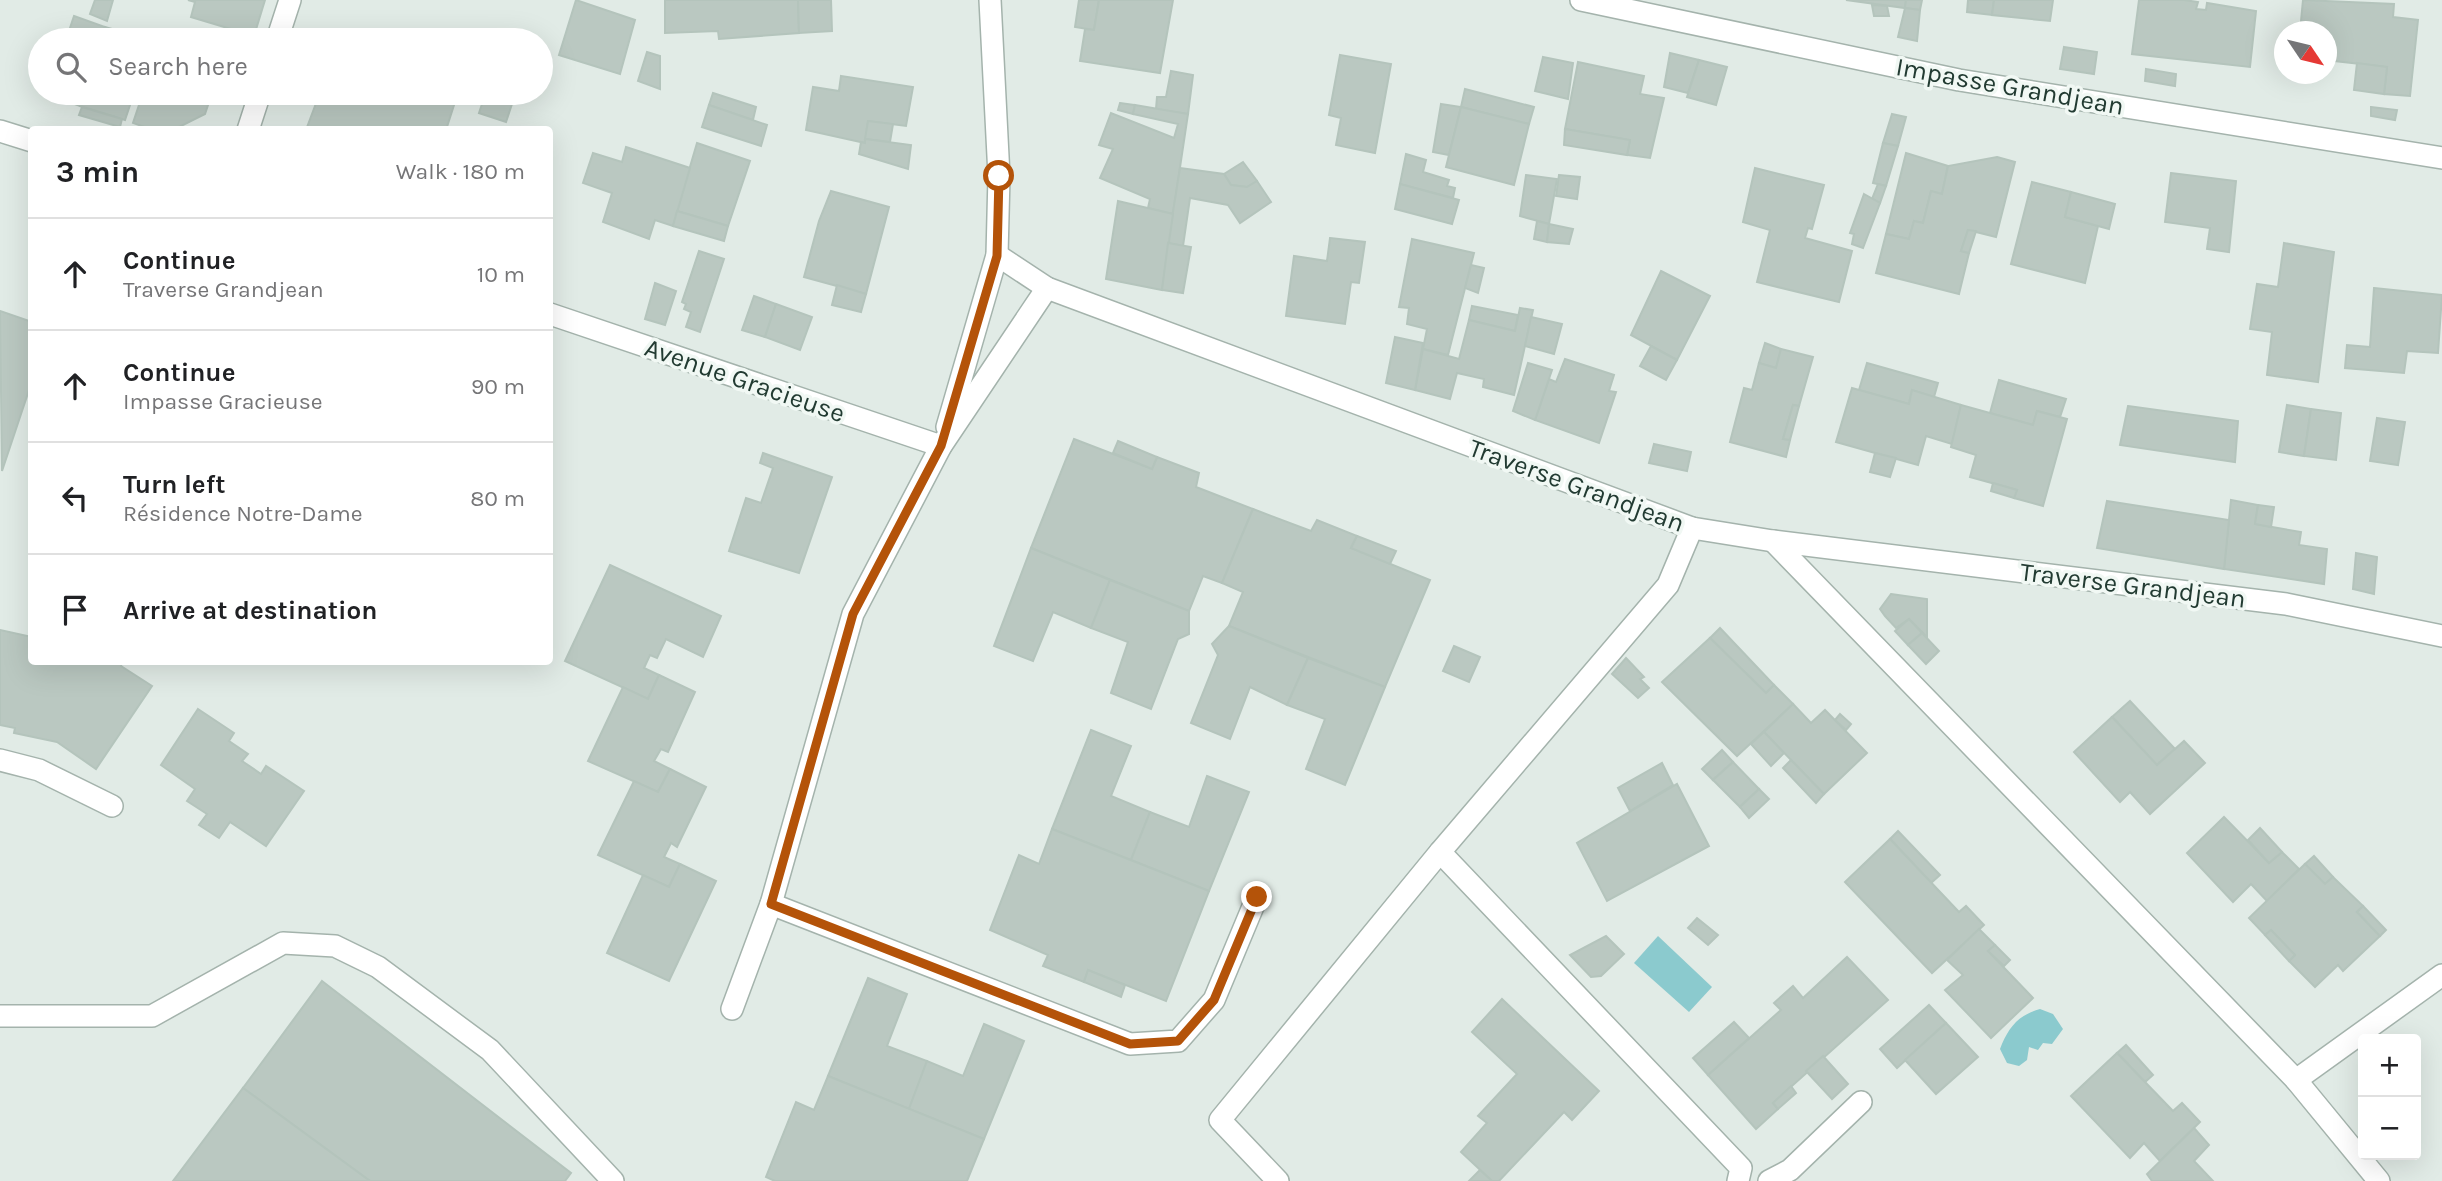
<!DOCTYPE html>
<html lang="en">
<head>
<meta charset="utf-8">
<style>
	:root { --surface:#fff; --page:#f6f6f6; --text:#202124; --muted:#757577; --line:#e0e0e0 }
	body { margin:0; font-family:Karla,sans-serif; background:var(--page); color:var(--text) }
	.controls { position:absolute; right:21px; bottom:21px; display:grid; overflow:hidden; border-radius:7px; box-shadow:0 7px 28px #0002 }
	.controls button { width:63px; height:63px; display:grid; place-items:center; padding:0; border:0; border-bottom:2px solid var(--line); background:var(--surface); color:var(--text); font:35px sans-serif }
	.compass { position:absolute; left:2274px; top:21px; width:63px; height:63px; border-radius:50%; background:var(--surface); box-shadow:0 7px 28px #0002; rotate:125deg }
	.stop { position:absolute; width:21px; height:21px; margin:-16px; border:5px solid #b45309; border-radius:50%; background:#fff }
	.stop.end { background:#b45309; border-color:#fff; box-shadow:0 2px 7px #0008 }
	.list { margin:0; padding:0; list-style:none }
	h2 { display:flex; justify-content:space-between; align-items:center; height:91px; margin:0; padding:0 28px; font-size:30px }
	h2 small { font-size:23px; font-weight:400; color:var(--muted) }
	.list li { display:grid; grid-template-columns:46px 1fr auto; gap:21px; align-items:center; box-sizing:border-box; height:112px; padding:0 28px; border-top:2px solid var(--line) }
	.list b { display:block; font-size:26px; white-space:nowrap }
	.list p { margin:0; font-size:23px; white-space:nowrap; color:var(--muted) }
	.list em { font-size:23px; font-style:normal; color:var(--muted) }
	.icon { flex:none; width:38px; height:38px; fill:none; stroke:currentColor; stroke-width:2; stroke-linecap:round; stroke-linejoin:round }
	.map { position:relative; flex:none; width:2442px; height:1181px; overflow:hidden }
	.search { position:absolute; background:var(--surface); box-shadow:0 7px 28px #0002; left:28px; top:28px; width:525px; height:77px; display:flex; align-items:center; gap:18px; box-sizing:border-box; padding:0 24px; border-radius:38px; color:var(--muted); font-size:26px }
	.panel { position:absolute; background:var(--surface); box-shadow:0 7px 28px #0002; left:28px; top:126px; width:525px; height:539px; border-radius:7px }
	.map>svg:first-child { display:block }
	.water { fill:#8bcace }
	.building { fill:#bac8c1; stroke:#b4c4bc; stroke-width:2 }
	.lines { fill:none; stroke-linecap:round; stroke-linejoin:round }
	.minor-casing { stroke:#a4b3ac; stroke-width:24 }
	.minor { stroke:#fff; stroke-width:21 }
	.route { stroke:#b45309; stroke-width:9 }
	.labels { text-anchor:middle; stroke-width:7; stroke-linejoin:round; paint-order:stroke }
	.street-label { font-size:26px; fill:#223b32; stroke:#f1f8f4 }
</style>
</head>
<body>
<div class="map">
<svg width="2442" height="1181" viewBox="0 0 2442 1181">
	<rect width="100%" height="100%" fill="#e1ebe6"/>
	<g class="water">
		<polygon points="1658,936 1712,987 1689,1012 1634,963"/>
		<path d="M2040,1009L2053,1014L2063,1029L2052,1044L2043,1043L2038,1050L2029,1047L2027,1060L2019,1066L2007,1063L2000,1049C2008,1028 2018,1015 2040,1009Z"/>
	</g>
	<g class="building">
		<polygon points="95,0 113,0 107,21 90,14"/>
		<polygon points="188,0 265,0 254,36 191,17 195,2"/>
		<polygon points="576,0 635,20 620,74 559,55"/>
		<polygon points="665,0 798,0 799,33 719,39 718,31 665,33"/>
		<polygon points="798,0 831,0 832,31 799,33"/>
		<polygon points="1079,0 1099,0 1094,30 1075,27"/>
		<polygon points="1099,0 1173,0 1160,73 1080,61 1085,29 1094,30"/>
		<polygon points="1846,0 1906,0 1905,8"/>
		<polygon points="1906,0 1922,0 1920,10 1905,8"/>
		<polygon points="1968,0 1994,0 1992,15 1967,12"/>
		<polygon points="1994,0 2053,0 2050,21 1992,15"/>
		<polygon points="2139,0 2184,0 2198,2 2196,9 2206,10 2207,3 2256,11 2250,67 2132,54"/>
		<polygon points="2303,0 2394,4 2393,17 2418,20 2410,96 2384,94 2387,67 2326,60 2326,32 2300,32"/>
		<polygon points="1872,5 1887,6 1889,16 1874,16"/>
		<polygon points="1905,8 1920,10 1917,41 1898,37"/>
		<polygon points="74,16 105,27 100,40 66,40"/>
		<polygon points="105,27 126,33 124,40 100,40"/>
		<polygon points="163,32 187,40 160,40"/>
		<polygon points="2064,47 2097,52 2094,74 2060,69"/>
		<polygon points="647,52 660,56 660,89 638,81"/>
		<polygon points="1670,53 1699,60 1688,93 1664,87"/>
		<polygon points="1340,55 1391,64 1375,153 1336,145 1341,118 1329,115"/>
		<polygon points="1543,57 1573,63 1568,99 1535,91"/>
		<polygon points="1699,60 1727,67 1716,105 1687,97"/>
		<polygon points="1578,62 1644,76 1640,94 1664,98 1650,158 1627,155 1630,140 1565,129"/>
		<polygon points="2357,63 2387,67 2384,94 2354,90"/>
		<polygon points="2146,69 2176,74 2175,86 2145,81"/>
		<polygon points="1171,71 1193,75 1188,114 1156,109 1157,97 1166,97"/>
		<polygon points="841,76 913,87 906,126 868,121 865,143 806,130 813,87 839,91"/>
		<polygon points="1465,89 1534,107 1529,124 1461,107"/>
		<polygon points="50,93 84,93 80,106 49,95"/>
		<polygon points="84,93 134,93 125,120 80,106"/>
		<polygon points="143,93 212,93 205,114 173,130 153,130 133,123"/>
		<polygon points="315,93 424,93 455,102 446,130 306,130 318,98 314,97"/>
		<polygon points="713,93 756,107 753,120 709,105"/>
		<polygon points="485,95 512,104 506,122 479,113"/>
		<polygon points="1120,103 1135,105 1133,114 1118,110"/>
		<polygon points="1441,104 1461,107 1449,155 1433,152"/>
		<polygon points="709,105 767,125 761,146 702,127"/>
		<polygon points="1135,105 1188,114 1173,214 1148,208 1150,199 1100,178 1113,149 1099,145 1111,113 1174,138 1178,124 1133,114"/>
		<polygon points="82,107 122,119 120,127 79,115"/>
		<polygon points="1461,107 1529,124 1514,185 1446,167"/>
		<polygon points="2371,107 2397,110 2395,120 2371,116"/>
		<polygon points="1892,114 1906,117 1898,146 1883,143"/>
		<polygon points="868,121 893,124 890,142 865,139"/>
		<polygon points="1565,129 1630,140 1627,155 1564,145"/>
		<polygon points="865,139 911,145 908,169 859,154 861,142 865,143"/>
		<polygon points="697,143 750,161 728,226 677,211"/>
		<polygon points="1883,143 1898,146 1886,186 1873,183"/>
		<polygon points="626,147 690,168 673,226 655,220 649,239 603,222 612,193 583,183 593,153 622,162"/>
		<polygon points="1906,153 1948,166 1942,194 1931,191 1923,223 1914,221 1909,239 1886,234"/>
		<polygon points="1406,154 1426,160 1423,172 1449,180 1447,186 1455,188 1453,198 1400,184"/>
		<polygon points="1997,157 2015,162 1996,237 1968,230 1961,251 1969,253 1959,294 1876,273 1886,234 1909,239 1914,221 1923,223 1931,191 1942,194 1948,166"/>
		<polygon points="1243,162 1257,181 1247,187 1231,185 1224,174"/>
		<polygon points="1180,168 1224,174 1231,185 1247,187 1257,181 1271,202 1240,223 1228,205 1190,198 1183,246 1168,243"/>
		<polygon points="1755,168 1824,185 1812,229 1808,228 1805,238 1852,251 1839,302 1757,282 1770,230 1743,222"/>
		<polygon points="2171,173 2236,181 2229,252 2207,249 2210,228 2165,222"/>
		<polygon points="1526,175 1557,179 1549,224 1520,216"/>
		<polygon points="1559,175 1580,177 1577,199 1556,196"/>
		<polygon points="2032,182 2071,192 2065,217 2098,226 2085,283 2011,264"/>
		<polygon points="1400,184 1459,200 1452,224 1395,209"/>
		<polygon points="1878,184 1886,186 1880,203 1872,199"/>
		<polygon points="831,191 889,207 866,294 804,277 819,221"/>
		<polygon points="2071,192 2115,204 2109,229 2065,217"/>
		<polygon points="1864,194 1880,203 1863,248 1852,244 1854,234 1850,233"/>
		<polygon points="1118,201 1173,214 1162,290 1106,279"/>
		<polygon points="677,211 728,226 724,241 673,226"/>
		<polygon points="1537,221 1549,224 1547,242 1534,239"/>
		<polygon points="1549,224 1573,229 1569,244 1547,242"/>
		<polygon points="1968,230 1976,231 1969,253 1961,251"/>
		<polygon points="1330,238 1365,242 1359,283 1351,282 1345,324 1286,316 1294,256 1327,261"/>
		<polygon points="1412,239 1474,253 1448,355 1423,349 1427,329 1407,324 1409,308 1399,307"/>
		<polygon points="1168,243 1191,247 1183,293 1162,290"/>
		<polygon points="2284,243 2334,252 2318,382 2267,375 2272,332 2250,329 2257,284 2278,287"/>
		<polygon points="699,251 724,259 700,332 686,327 691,312 684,309 686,304 682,302"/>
		<polygon points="1471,265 1484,268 1478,293 1465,288"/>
		<polygon points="1661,271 1710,296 1677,360 1631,335"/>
		<polygon points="655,283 676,291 665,325 645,319"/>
		<polygon points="837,285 866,294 861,312 832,305"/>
		<polygon points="2374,288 2442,295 2438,353 2407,351 2404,373 2345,368 2347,345 2370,347"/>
		<polygon points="754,296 776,304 765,337 742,330"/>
		<polygon points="776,304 812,317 800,350 765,337"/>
		<polygon points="1472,306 1518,315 1515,331 1469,320"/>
		<polygon points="1520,308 1533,310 1514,395 1483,387 1484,379 1457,373 1450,399 1415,390 1423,349 1459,359 1469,320 1515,331"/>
		<polygon points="0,311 32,322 32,381 2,471"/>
		<polygon points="1531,317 1562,324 1554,354 1525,346"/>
		<polygon points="1395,337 1423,343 1415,390 1386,383"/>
		<polygon points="1765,343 1781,349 1776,368 1759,363"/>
		<polygon points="1651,346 1677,360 1666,380 1640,366"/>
		<polygon points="1781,349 1813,357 1799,406 1793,405 1783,439 1790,440 1786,457 1730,442 1744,388 1752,390 1759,363 1776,368"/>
		<polygon points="1565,359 1614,375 1609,391 1616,392 1599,443 1535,420 1549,379 1556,382"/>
		<polygon points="1528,363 1552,370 1535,420 1513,411"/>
		<polygon points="1867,363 1938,383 1934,397 1912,390 1909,404 1859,390"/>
		<polygon points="1999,380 2066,399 2060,417 2037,411 2033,425 1990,413"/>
		<polygon points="1852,388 1909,404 1912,390 1961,405 1952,444 1926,436 1918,465 1836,442"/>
		<polygon points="1793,405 1799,406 1790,440 1783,439"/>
		<polygon points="1961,405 2033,425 2037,411 2067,419 2043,506 2014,498 2017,490 1970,477 1976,455 1951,447"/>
		<polygon points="2287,405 2311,409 2304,456 2279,452"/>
		<polygon points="2128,406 2238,421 2235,462 2120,445"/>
		<polygon points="2311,409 2341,413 2336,460 2304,456"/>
		<polygon points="2377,418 2405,422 2398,465 2370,461"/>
		<polygon points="1074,439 1152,469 1157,457 1199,473 1196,487 1253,509 1222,583 1203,576 1189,611 1031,548"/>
		<polygon points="1118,441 1157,457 1152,469 1113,453"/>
		<polygon points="1654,444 1691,452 1687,471 1649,463"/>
		<polygon points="763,453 832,477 799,573 729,551 746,498 761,503 773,468 760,463"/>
		<polygon points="1875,453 1896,458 1890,477 1870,472"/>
		<polygon points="1993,483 2017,490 2014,498 1991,491"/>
		<polygon points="2231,500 2258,505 2255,524 2301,532 2299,545 2327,549 2324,584 2224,569"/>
		<polygon points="2107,501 2229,520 2224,569 2097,548"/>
		<polygon points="2258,505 2274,507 2271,527 2255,524"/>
		<polygon points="1253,509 1311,531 1317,520 1357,536 1351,548 1430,580 1385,687 1229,626 1243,592 1222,583"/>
		<polygon points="1357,536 1396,551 1390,564 1351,548"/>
		<polygon points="1031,548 1110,580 1091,628 1053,612 1033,661 994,646"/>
		<polygon points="2356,553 2377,557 2374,594 2353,589"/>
		<polygon points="610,565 721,616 703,657 666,639 657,658 650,655 644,668 659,675 648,699 565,661"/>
		<polygon points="1110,580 1189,611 1189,634 1178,639 1151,709 1111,693 1128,642 1091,628"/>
		<polygon points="1891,594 1927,599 1927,637 1909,619 1896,628 1885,616 1880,609"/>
		<polygon points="1909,619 1922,633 1908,645 1895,631"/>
		<polygon points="1229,626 1308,658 1287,705 1250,687 1230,739 1191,723 1218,655 1212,644"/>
		<polygon points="1720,628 1774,685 1766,693 1710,638"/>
		<polygon points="0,630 32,637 32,662 122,662 121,666 152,686 96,769 57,742 14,733 15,728 0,725"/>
		<polygon points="1922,633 1939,651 1926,664 1908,645"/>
		<polygon points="1710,638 1766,693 1774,685 1793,704 1737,756 1662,682"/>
		<polygon points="1454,646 1480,657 1469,682 1443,671"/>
		<polygon points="1308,658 1385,687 1345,785 1306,769 1325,719 1287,705"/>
		<polygon points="1626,658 1644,677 1640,679 1649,688 1638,698 1612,674"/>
		<polygon points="659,675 695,692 668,752 661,749 654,761 670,769 658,792 588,761 623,687 648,699"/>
		<polygon points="2130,701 2175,749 2157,765 2112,717"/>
		<polygon points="1793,704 1811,723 1825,710 1867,753 1824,794 1764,732"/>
		<polygon points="198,709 234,733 229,741 248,754 242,761 261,774 266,766 304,791 266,846 230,822 219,838 199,825 207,814 187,801 195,789 161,765"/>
		<polygon points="1840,714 1851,724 1846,730 1835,720"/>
		<polygon points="2112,717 2157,765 2184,741 2205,763 2150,814 2130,792 2120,802 2074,752"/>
		<polygon points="1091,730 1131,746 1111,796 1150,812 1131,860 1052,829"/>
		<polygon points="1764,732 1784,753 1771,766 1751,744"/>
		<polygon points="1722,750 1733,762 1713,780 1702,769"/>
		<polygon points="1791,760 1824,794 1816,803 1783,768"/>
		<polygon points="1733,762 1759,789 1740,807 1713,780"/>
		<polygon points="1662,763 1673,785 1630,811 1618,788"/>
		<polygon points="670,769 706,787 677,847 671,843 664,857 680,864 669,887 598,855 634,781 658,792"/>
		<polygon points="1207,776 1249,792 1209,891 1131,860 1150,812 1189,827"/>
		<polygon points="1677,784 1709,846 1607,901 1577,843"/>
		<polygon points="1759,789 1769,799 1749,818 1740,807"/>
		<polygon points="2224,817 2269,863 2282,852 2299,869 2267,901 2251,884 2233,902 2187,853"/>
		<polygon points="2260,828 2282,852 2269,863 2248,840"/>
		<polygon points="1052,829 1209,891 1166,1001 1088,970 1084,982 1043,966 1048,955 990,930 1019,855 1039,864"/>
		<polygon points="1898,831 1940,875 1931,883 1890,839"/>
		<polygon points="1890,839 1959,912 1966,906 1984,925 1932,973 1845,882"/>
		<polygon points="2314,856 2333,877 2325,884 2305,864"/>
		<polygon points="680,864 716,881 669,981 607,953 643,875 669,887"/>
		<polygon points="2305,864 2325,884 2333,877 2363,906 2357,912 2380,936 2343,971 2338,965 2315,987 2289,961 2295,955 2271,930 2265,935 2249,918"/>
		<polygon points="2363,906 2386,930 2380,936 2357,912"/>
		<polygon points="1697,918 1718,935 1708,945 1688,928"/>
		<polygon points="1979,929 1995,945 1988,951 2033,998 1991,1038 1945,990 1963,975 1947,960"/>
		<polygon points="2271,930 2295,955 2289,961 2265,935"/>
		<polygon points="1606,936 1624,954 1601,976 1591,977 1570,955"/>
		<polygon points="1995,945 2010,960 2004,966 1988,951"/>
		<polygon points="1847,957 1888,1000 1773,1103 1778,1109 1756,1129 1708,1075 1781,1010 1774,1003 1793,986 1803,998"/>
		<polygon points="1088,970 1125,985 1121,997 1084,982"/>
		<polygon points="868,978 907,994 887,1046 927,1061 909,1109 828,1076"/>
		<polygon points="322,981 571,1173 565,1181 370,1181 243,1088"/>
		<polygon points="1502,999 1599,1091 1572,1120 1564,1112 1499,1181 1492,1181 1461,1152 1487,1123 1478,1116 1517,1074 1472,1032"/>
		<polygon points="1929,1005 1946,1023 1897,1068 1880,1049"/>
		<polygon points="1734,1022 1749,1038 1708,1075 1693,1058"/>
		<polygon points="1946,1023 1978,1057 1936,1094 1905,1060"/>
		<polygon points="984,1024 1024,1041 984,1139 909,1109 927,1061 963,1076"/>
		<polygon points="2126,1045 2153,1075 2145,1082 2117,1053"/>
		<polygon points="2117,1053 2173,1111 2182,1103 2200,1122 2160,1161 2144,1143 2130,1158 2071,1096"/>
		<polygon points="1823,1056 1848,1084 1832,1099 1806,1071"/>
		<polygon points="828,1076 984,1139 967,1181 775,1181 766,1177 796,1102 814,1110"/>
		<polygon points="1791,1086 1796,1093 1778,1109 1773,1103"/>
		<polygon points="243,1088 370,1181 173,1181"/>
		<polygon points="2194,1128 2209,1145 2194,1161 2213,1181 2152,1181 2147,1174"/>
		<polygon points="1480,1170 1492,1181 1469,1181"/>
	</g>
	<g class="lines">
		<g class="minor-casing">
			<g id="minor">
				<polyline points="1581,0 1959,80 2442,158"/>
				<polyline points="277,40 290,0"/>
				<polyline points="248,130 260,93"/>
				<polyline points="0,131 32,141"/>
				<polyline points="997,255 1047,288 1692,528 1773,541 2286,604 2442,636"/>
				<polyline points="550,314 941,446"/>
				<polyline points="947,427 997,255 999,176 990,0"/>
				<polyline points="1692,528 1668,585 1440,852 1741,1168 1738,1181"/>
				<polyline points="1773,541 2296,1080 2379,1181"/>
				<polyline points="0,760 39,770 112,806"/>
				<polyline points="771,904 1130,1044 1178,1041 1214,1000 1257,897"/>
				<polyline points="732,1009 771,904 853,614 941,446 1047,288"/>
				<polyline points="0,1016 152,1016 283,943 335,946 378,967 490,1050 613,1181"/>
				<polyline points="2296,1080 2442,975"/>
				<polyline points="1278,1181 1220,1120 1440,852"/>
				<polyline points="1769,1181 1790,1170 1861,1102"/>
			</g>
		</g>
		<use href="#minor" class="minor"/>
	</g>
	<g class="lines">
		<polyline class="route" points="999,176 997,256 941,446 853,614 771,904 1130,1044 1178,1041 1214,1000 1257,897"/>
	</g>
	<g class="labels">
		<g class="street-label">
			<text transform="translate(2010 86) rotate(10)" y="9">Impasse Grandjean</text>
			<text transform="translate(745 380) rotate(19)" y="9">Avenue Gracieuse</text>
			<text transform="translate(1577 485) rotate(20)" y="9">Traverse Grandjean</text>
			<text transform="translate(2133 585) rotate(7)" y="9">Traverse Grandjean</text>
		</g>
	</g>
</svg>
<div class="controls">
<button>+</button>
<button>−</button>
</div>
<svg class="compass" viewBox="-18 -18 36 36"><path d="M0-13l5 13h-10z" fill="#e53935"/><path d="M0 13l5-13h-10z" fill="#757577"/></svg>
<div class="stop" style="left:999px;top:176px"></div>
<div class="stop end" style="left:1257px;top:897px"></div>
<div class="search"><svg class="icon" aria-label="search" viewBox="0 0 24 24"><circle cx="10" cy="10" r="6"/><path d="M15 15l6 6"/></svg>Search here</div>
<section class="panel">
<h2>3 min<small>Walk · 180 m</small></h2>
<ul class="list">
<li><svg class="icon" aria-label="ahead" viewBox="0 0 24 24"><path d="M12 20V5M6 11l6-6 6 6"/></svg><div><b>Continue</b><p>Traverse Grandjean</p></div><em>10 m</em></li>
<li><svg class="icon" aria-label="ahead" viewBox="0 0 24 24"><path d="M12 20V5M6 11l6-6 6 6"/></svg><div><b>Continue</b><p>Impasse Gracieuse</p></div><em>90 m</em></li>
<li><svg class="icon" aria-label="left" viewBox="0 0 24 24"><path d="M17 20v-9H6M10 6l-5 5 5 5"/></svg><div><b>Turn left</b><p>Résidence Notre-Dame</p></div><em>80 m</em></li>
<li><svg class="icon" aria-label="arrive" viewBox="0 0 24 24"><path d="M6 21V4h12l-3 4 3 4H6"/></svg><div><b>Arrive at destination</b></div></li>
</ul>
</section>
</div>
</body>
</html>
